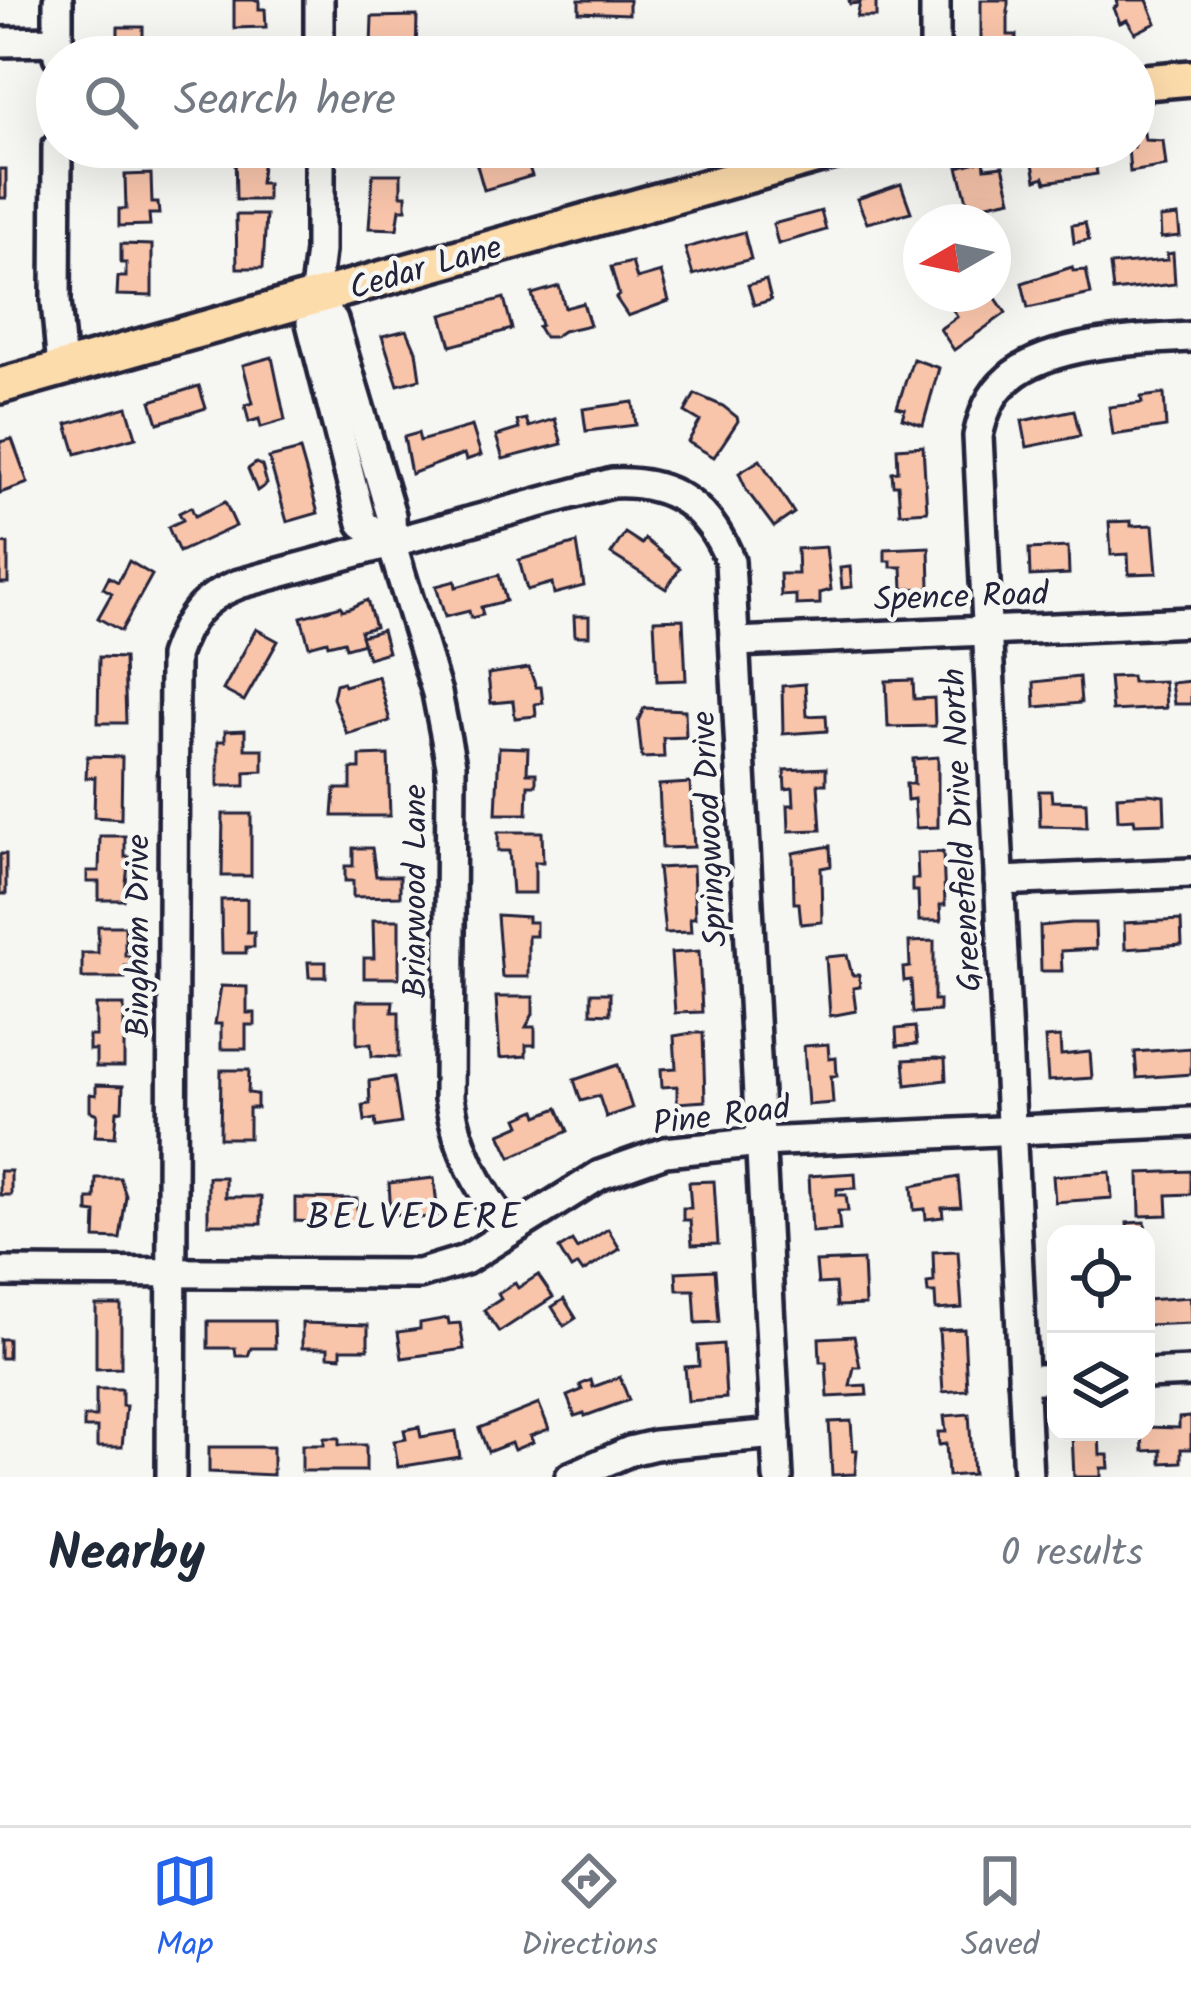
<!DOCTYPE html>
<html lang="en">
<head>
<meta charset="utf-8">
<style>
	:root { --surface:#fff; --page:#f2f2f3; --text:#1f2937; --muted:#747a83; --line:#e0e1e3; --accent:#2563eb }
	body { margin:0; font-family:Kalam,sans-serif; background:var(--page); color:var(--text) }
	.controls { position:absolute; right:36px; bottom:36px; display:grid; overflow:hidden; border-radius:24px; box-shadow:0 12px 48px #0002 }
	.controls button { width:108px; height:108px; display:grid; place-items:center; padding:0; border:0; border-bottom:3px solid var(--line); background:var(--surface); color:var(--text); font:60px sans-serif }
	.compass { position:absolute; left:903px; top:204px; width:108px; height:108px; border-radius:50%; background:var(--surface); box-shadow:0 12px 48px #0002; rotate:261deg }
	.list { margin:0; padding:0; list-style:none }
	h2 { display:flex; justify-content:space-between; align-items:center; height:156px; margin:0; padding:0 48px; font-size:51px }
	h2 small { font-size:39px; font-weight:400; color:var(--muted) }
	.icon { flex:none; width:66px; height:66px; fill:none; stroke:currentColor; stroke-width:2; stroke-linecap:round; stroke-linejoin:round }
	.map { position:relative; flex:none; width:1191px; height:1477px; overflow:hidden }
	.search { position:absolute; background:var(--surface); box-shadow:0 12px 48px #0002; left:36px; right:36px; top:36px; height:132px; display:flex; align-items:center; gap:30px; box-sizing:border-box; padding:0 42px; border-radius:66px; color:var(--muted); font-size:45px }
	.sheet { height:348px; background:var(--surface) }
	nav { display:flex; justify-content:space-around; align-items:center; box-sizing:border-box; height:168px; border-top:3px solid var(--line); background:var(--surface); font-size:33px; color:var(--muted) }
	nav a { display:grid; justify-items:center; gap:6px }
	nav .on { color:var(--accent) }
	.map>svg:first-child { display:block }
	.building { fill:#f8c4aa; stroke:#22223b; stroke-width:3 }
	.lines { fill:none; stroke-linecap:round; stroke-linejoin:round }
	.minor-casing { stroke:#22223b; stroke-width:36 }
	.major-casing { stroke:#22223b; stroke-width:42 }
	.minor { stroke:#f6f6f2; stroke-width:27 }
	.major { stroke:#fddcac; stroke-width:33 }
	.labels { text-anchor:middle; stroke-width:9; stroke-linejoin:round; paint-order:stroke }
	.street-label { font-size:33px; fill:#22223b; stroke:#f6f6f2 }
	.neighbourhood-label { font-size:36px; letter-spacing:3px; fill:#22223b; stroke:#f6f6f2 }
</style>
</head>
<body>
<div class="map">
<svg width="1191" height="1477" viewBox="0 0 1191 1477">
	<rect width="100%" height="100%" fill="#f6f6f2"/>
	<filter id="ink" filterUnits="userSpaceOnUse"><feTurbulence type="fractalNoise" baseFrequency=".00833" numOctaves="2"/><feDisplacementMap in="SourceGraphic" scale="24" xChannelSelector="R" yChannelSelector="G"/><feConvolveMatrix kernelMatrix="1 2 1 2 8 2 1 2 1" color-interpolation-filters="sRGB"/></filter>
	<g filter="url(#ink)">
		<g class="building">
			<polygon points="234,0 259,0 259,9 265,9 266,27 234,28"/>
			<polygon points="579,0 629,0 629,14 579,12"/>
			<polygon points="849,0 876,0 876,17 857,17 860,3 850,4"/>
			<polygon points="981,0 1008,0 1008,35 1016,35 1016,48 1010,48 1010,52 981,52"/>
			<polygon points="1117,0 1147,0 1156,23 1135,33 1127,20 1120,23 1114,8 1118,5"/>
			<polygon points="417,16 416,57 364,57 365,46 371,46 372,17"/>
			<rect x="118" y="27" width="25" height="30"/>
			<polygon points="1144,133 1145,140 1163,141 1166,166 1130,172 1128,147 1134,147 1134,134"/>
			<rect x="111" y="147" width="34" height="7"/>
			<polygon points="507,147 538,147 542,162 529,167 532,176 484,190 476,162 508,154"/>
			<polygon points="557,147 602,147 560,159"/>
			<polygon points="1030,147 1093,147 1097,174 1046,182 1044,177 1036,180"/>
			<polygon points="264,150 260,183 267,183 267,200 236,200 235,151"/>
			<polygon points="984,160 985,168 1003,166 1011,199 969,208 958,167"/>
			<rect x="0" y="169" width="6" height="29"/>
			<polygon points="151,174 152,203 158,203 159,214 149,214 150,225 119,226 119,209 126,209 125,175"/>
			<polygon points="373,174 401,174 401,195 406,195 406,209 400,209 397,229 369,228"/>
			<polygon points="901,184 911,212 867,223 857,199"/>
			<polygon points="821,211 826,230 778,244 773,224"/>
			<polygon points="236,215 266,215 263,268 237,268"/>
			<polygon points="1178,216 1180,236 1161,238 1160,218"/>
			<polygon points="1085,223 1089,240 1074,243 1072,225"/>
			<polygon points="744,232 751,259 693,275 685,248"/>
			<polygon points="121,244 152,245 152,296 117,295 118,277 126,277 126,263 121,263"/>
			<polygon points="1173,253 1175,284 1113,291 1110,265 1168,260 1167,254"/>
			<polygon points="632,262 637,279 661,272 669,301 628,316 616,298 619,295 611,267"/>
			<polygon points="1072,267 1073,271 1086,270 1091,294 1028,308 1022,283"/>
			<polygon points="766,280 771,300 754,305 748,285"/>
			<polygon points="559,286 565,308 583,303 590,325 563,331 554,337 544,337 538,327 541,325 532,294"/>
			<polygon points="987,294 993,294 1006,313 954,350 940,329 957,317 952,308 968,298 973,304"/>
			<polygon points="504,298 512,329 451,346 442,315"/>
			<polygon points="407,330 416,351 420,379 398,385 382,336"/>
			<polygon points="272,357 285,420 261,427 259,419 249,422 245,405 253,403 243,365"/>
			<polygon points="913,359 939,368 923,425 902,418 905,409 897,407"/>
			<polygon points="199,386 206,408 158,423 151,401"/>
			<polygon points="695,394 723,406 737,417 738,421 714,457 688,442 700,421 685,412"/>
			<polygon points="1164,394 1166,427 1113,435 1109,407 1142,403 1141,397"/>
			<polygon points="633,402 636,425 586,431 583,409"/>
			<polygon points="127,407 136,437 76,454 67,424"/>
			<polygon points="1074,410 1080,436 1027,447 1022,421"/>
			<polygon points="526,419 529,427 555,419 562,444 503,459 496,436 519,429 517,421"/>
			<polygon points="472,426 481,455 466,460 464,454 411,474 404,437 418,433 420,441"/>
			<polygon points="12,439 28,483 0,493 0,442"/>
			<polygon points="923,446 927,511 900,513 898,485 893,485 892,472 898,471 897,448"/>
			<polygon points="300,450 318,513 287,522 269,458"/>
			<polygon points="760,460 794,513 774,527 747,491 739,473"/>
			<polygon points="256,463 262,466 267,484 257,491 248,469"/>
			<polygon points="225,502 236,526 179,552 168,527 183,520 179,513 191,507 195,516"/>
			<polygon points="1131,521 1131,526 1153,525 1157,573 1129,574 1128,554 1111,555 1109,522"/>
			<polygon points="625,533 642,544 645,539 680,568 666,589 611,554"/>
			<polygon points="0,543 8,544 8,583 0,583"/>
			<polygon points="577,543 584,586 554,594 552,583 527,590 519,560"/>
			<polygon points="826,547 831,590 820,593 820,604 796,605 796,595 781,596 780,574 798,574 797,549"/>
			<polygon points="929,547 930,588 903,589 902,567 891,567 891,561 885,561 885,549"/>
			<polygon points="1068,547 1069,574 1030,576 1029,549"/>
			<polygon points="129,561 152,575 121,631 98,618 112,593 103,588 109,577 118,582"/>
			<polygon points="850,567 852,587 842,588 840,568"/>
			<polygon points="499,575 506,601 481,607 483,615 471,618 469,611 445,617 436,586 455,581 456,587"/>
			<polygon points="367,600 375,627 360,631 364,643 346,648 344,641 328,645 327,641 309,646 301,617 341,606 342,610 350,608"/>
			<polygon points="574,616 589,616 589,636 575,636"/>
			<polygon points="683,619 686,680 657,681 654,620"/>
			<polygon points="256,629 278,641 244,701 223,690"/>
			<polygon points="382,630 388,652 368,658 361,636"/>
			<polygon points="99,657 124,658 126,723 98,723"/>
			<polygon points="529,668 536,687 541,687 543,703 535,704 536,716 515,718 513,701 491,703 488,674"/>
			<polygon points="378,676 390,721 347,734 333,698 336,684 342,682 344,686"/>
			<polygon points="1131,676 1132,682 1164,681 1166,708 1112,711 1109,677"/>
			<polygon points="1079,677 1081,703 1035,707 1034,682"/>
			<polygon points="913,680 914,699 934,698 935,726 888,727 886,681"/>
			<polygon points="1191,681 1191,704 1174,704 1171,683"/>
			<polygon points="805,684 807,716 826,715 827,731 783,734 782,686"/>
			<polygon points="644,708 685,710 686,737 663,738 664,757 642,758 638,721"/>
			<polygon points="245,730 245,749 263,749 263,771 245,772 245,786 218,786 218,741 225,741 225,731"/>
			<polygon points="499,747 528,748 527,773 536,773 536,785 528,785 527,814 496,814"/>
			<polygon points="388,755 390,816 333,816 335,789 351,789 351,769 360,769 360,756"/>
			<polygon points="87,756 122,757 121,819 94,817 95,777 86,778"/>
			<polygon points="938,757 938,827 916,828 914,799 907,800 906,784 914,784 913,759"/>
			<polygon points="826,768 826,784 818,784 821,830 789,831 788,805 794,805 793,788 785,789 784,770"/>
			<polygon points="690,783 694,847 662,848 659,785"/>
			<polygon points="1039,791 1051,791 1052,801 1086,802 1087,827 1040,826"/>
			<polygon points="1148,794 1164,796 1165,823 1135,824 1134,819 1118,820 1117,796"/>
			<polygon points="223,814 251,814 251,876 222,876"/>
			<polygon points="498,832 542,832 543,862 535,862 535,893 512,893 509,851 498,851"/>
			<polygon points="100,836 125,836 125,857 129,857 124,900 99,900 99,882 87,882 87,871 99,871"/>
			<polygon points="830,846 831,866 821,868 822,922 801,924 799,903 794,903 793,853"/>
			<polygon points="353,848 372,848 376,876 400,876 400,896 353,897 353,881 345,881 345,866 353,866"/>
			<polygon points="943,852 945,905 940,905 941,921 919,921 918,891 912,891 912,879 918,879 917,853"/>
			<rect x="0" y="854" width="6" height="40"/>
			<polygon points="693,866 695,918 690,918 691,932 665,933 658,868"/>
			<polygon points="247,899 247,932 254,932 254,947 246,947 246,953 222,953 221,900"/>
			<polygon points="497,915 528,917 528,922 536,922 536,936 528,936 528,977 502,977"/>
			<polygon points="373,920 399,920 399,978 364,978 364,958 374,958"/>
			<polygon points="1181,920 1182,945 1125,949 1124,923"/>
			<polygon points="1071,923 1095,923 1096,949 1061,951 1062,971 1041,971 1040,926"/>
			<polygon points="98,926 125,926 125,956 130,956 130,966 125,966 125,978 82,978 82,953 98,953"/>
			<polygon points="934,941 934,1000 939,1000 939,1011 913,1013 911,980 904,981 903,968 910,967 909,942"/>
			<polygon points="699,951 702,1012 675,1013 671,953"/>
			<polygon points="847,955 852,975 859,975 860,987 853,988 856,1011 830,1016 826,957"/>
			<polygon points="308,962 326,962 326,977 309,977"/>
			<polygon points="221,986 247,987 247,1013 255,1013 255,1025 246,1025 246,1049 221,1049 221,1024 215,1024"/>
			<polygon points="591,993 610,993 610,1014 591,1013"/>
			<polygon points="496,997 533,997 533,1014 526,1027 535,1027 535,1045 526,1045 526,1056 500,1058"/>
			<polygon points="357,1001 393,1001 392,1012 399,1012 399,1057 372,1056 371,1044 357,1044"/>
			<polygon points="96,1005 124,1005 124,1067 96,1067 96,1050 89,1050 89,1036 96,1036"/>
			<polygon points="915,1027 917,1044 897,1046 896,1029"/>
			<polygon points="692,1033 703,1033 705,1101 677,1103 677,1086 662,1087 661,1069 676,1068 674,1036"/>
			<polygon points="1060,1037 1061,1055 1090,1052 1092,1078 1048,1081 1045,1038"/>
			<polygon points="828,1044 829,1059 836,1058 837,1076 831,1076 833,1103 808,1105 804,1046"/>
			<polygon points="1191,1048 1191,1074 1137,1078 1135,1052"/>
			<polygon points="936,1058 945,1059 946,1080 906,1085 904,1060"/>
			<polygon points="618,1065 632,1108 606,1117 599,1096 581,1101 574,1080"/>
			<polygon points="221,1070 249,1070 248,1093 257,1094 257,1108 249,1108 249,1138 220,1138"/>
			<polygon points="394,1077 401,1123 376,1127 375,1119 365,1121 363,1105 370,1104 369,1081"/>
			<polygon points="96,1085 123,1086 122,1110 117,1111 115,1137 95,1136 97,1114 90,1111 90,1094 96,1095"/>
			<polygon points="558,1108 568,1131 511,1157 500,1134 521,1125 518,1118 536,1110 538,1116"/>
			<rect x="0" y="1171" width="11" height="24"/>
			<polygon points="1191,1171 1191,1194 1167,1195 1168,1215 1140,1216 1139,1173"/>
			<polygon points="1110,1172 1112,1198 1055,1202 1053,1176"/>
			<polygon points="855,1173 856,1188 837,1189 837,1195 846,1195 848,1211 838,1211 840,1230 812,1232 809,1176"/>
			<polygon points="208,1177 225,1177 225,1197 261,1197 261,1224 208,1224"/>
			<polygon points="958,1177 961,1207 942,1208 943,1217 926,1219 925,1209 914,1210 912,1186"/>
			<polygon points="96,1178 120,1178 126,1196 120,1239 95,1238 96,1213 88,1212 88,1199 95,1199"/>
			<polygon points="434,1178 438,1216 410,1219 410,1213 391,1215 389,1183"/>
			<polygon points="714,1181 718,1244 692,1245 690,1220 683,1220 683,1208 691,1208 689,1182"/>
			<polygon points="295,1198 357,1199 357,1224 295,1221"/>
			<polygon points="1145,1222 1146,1234 1128,1234 1127,1223"/>
			<polygon points="608,1229 620,1249 583,1272 578,1265 571,1269 559,1249 572,1241 577,1249"/>
			<polygon points="958,1251 962,1308 936,1310 935,1293 928,1293 927,1283 934,1282 933,1252"/>
			<polygon points="863,1260 865,1305 837,1306 835,1283 818,1284 816,1262"/>
			<polygon points="715,1270 719,1322 696,1323 694,1290 677,1290 676,1272"/>
			<polygon points="538,1275 553,1297 499,1332 484,1310 501,1299 498,1294 515,1283 518,1288"/>
			<polygon points="1190,1297 1191,1323 1146,1325 1146,1300"/>
			<polygon points="564,1299 576,1318 564,1326 552,1307"/>
			<polygon points="96,1305 121,1305 121,1368 96,1369"/>
			<polygon points="448,1318 449,1324 460,1323 464,1349 402,1358 398,1332 420,1329 420,1323"/>
			<polygon points="208,1321 274,1321 275,1348 251,1348 248,1356 236,1356 235,1348 208,1348"/>
			<polygon points="302,1323 368,1325 368,1349 341,1349 341,1357 328,1356 328,1348 302,1348"/>
			<polygon points="964,1329 967,1390 943,1392 939,1330"/>
			<polygon points="854,1336 860,1367 854,1367 850,1386 866,1385 867,1395 828,1397 826,1362 820,1362 819,1338"/>
			<rect x="0" y="1339" width="8" height="19"/>
			<polygon points="723,1344 726,1398 688,1401 685,1367 699,1366 698,1346"/>
			<polygon points="620,1377 629,1400 585,1416 584,1413 575,1416 567,1396 582,1390 580,1385 591,1380 593,1387"/>
			<polygon points="96,1389 122,1389 122,1406 126,1406 122,1447 97,1447 97,1428 84,1428 84,1417 96,1417"/>
			<polygon points="539,1404 549,1429 530,1436 533,1442 514,1450 511,1443 488,1452 479,1428"/>
			<polygon points="969,1414 973,1474 948,1476 946,1444 939,1445 938,1432 946,1432 944,1416"/>
			<polygon points="1191,1417 1191,1449 1181,1449 1181,1462 1161,1463 1161,1450 1143,1451 1142,1432 1146,1427 1179,1428 1179,1418"/>
			<polygon points="851,1421 853,1450 857,1450 855,1474 832,1475 829,1422"/>
			<polygon points="419,1427 421,1437 456,1431 460,1457 398,1467 394,1441 406,1439 404,1430"/>
			<polygon points="1099,1433 1100,1455 1108,1455 1109,1468 1101,1468 1101,1477 1074,1477 1072,1434"/>
			<polygon points="324,1438 339,1438 339,1445 366,1445 366,1471 302,1471 302,1445 324,1445"/>
			<polygon points="209,1447 273,1447 273,1475 209,1472"/>
		</g>
		<g class="lines">
			<g class="minor-casing">
				<g id="minor">
					<polyline points="58,0 58,56"/>
					<polyline points="319,0 319,57"/>
					<polyline points="935,0 935,57"/>
					<polyline points="0,42 58,41"/>
					<polyline points="57,147 56,301 62,368"/>
					<polyline points="320,147 320,251 311,323 362,523 392,545"/>
					<path d="M313,297L333,320L391,515L392,545L437,693L451,765L449,1098C458,1149 478,1190 511,1230"/>
					<polyline points="735,642 1191,622"/>
					<polyline points="999,881 1191,873"/>
					<polyline points="0,1272 419,1274 465,1260 600,1175 665,1152 761,1142 1191,1122"/>
					<polyline points="1146,1374 1191,1372"/>
					<polyline points="1023,1380 1056,1378"/>
					<path d="M171,1477L174,656C187,618 202,598 239,584L612,483C671,480 709,507 730,561L778,1477"/>
					<polyline points="570,1477 630,1451 655,1445 776,1434"/>
					<path d="M1028,1477L978,436C983,414 990,394 1008,379C1047,343 1140,339 1191,337"/>
				</g>
			</g>
			<g class="major-casing">
				<g id="major">
					<polyline points="1134,83 1191,78"/>
					<polyline points="0,386 849,147"/>
				</g>
			</g>
			<use href="#minor" class="minor"/>
			<use href="#major" class="major"/>
		</g>
	</g>
	<g class="labels">
		<g class="street-label">
			<text transform="translate(425 266) rotate(-16)" y="12">Cedar Lane</text>
			<text transform="translate(961 595) rotate(-2)" y="12">Spence Road</text>
			<text transform="translate(708 829) rotate(-93)" y="12">Springwood Drive</text>
			<text transform="translate(960 830) rotate(-93)" y="12">Greenefield Drive North</text>
			<text transform="translate(414 891) rotate(-90)" y="12">Briarwood Lane</text>
			<text transform="translate(137 936) rotate(-90)" y="12">Bingham Drive</text>
			<text transform="translate(721 1114) rotate(-7)" y="12">Pine Road</text>
		</g>
		<g class="neighbourhood-label">
			<text x="415" y="1229">BELVEDERE</text>
		</g>
	</g>
</svg>
<div class="controls">
<button><svg class="icon" aria-label="locate" viewBox="0 0 24 24"><circle cx="12" cy="12" r="6"/><path d="M12 2v4M12 18v4M2 12h4M18 12h4"/></svg></button>
<button><svg class="icon" aria-label="layers" viewBox="0 0 24 24"><path d="M12 4l9 5-9 5-9-5zM3 14l9 5 9-5"/></svg></button>
</div>
<svg class="compass" viewBox="-18 -18 36 36"><path d="M0-13l5 13h-10z" fill="#e53935"/><path d="M0 13l5-13h-10z" fill="#747a83"/></svg>
<div class="search"><svg class="icon" aria-label="search" viewBox="0 0 24 24"><circle cx="10" cy="10" r="6"/><path d="M15 15l6 6"/></svg>Search here</div>
</div>
<section class="sheet">
<h2>Nearby<small>0 results</small></h2>
<ul class="list">
</ul>
</section>
<nav>
<a class="on"><svg class="icon" aria-label="map" viewBox="0 0 24 24"><path d="M3 6l6-2 6 2 6-2v14l-6 2-6-2-6 2zM9 4v14M15 6v14"/></svg>Map</a>
<a><svg class="icon" aria-label="directions" viewBox="0 0 24 24"><path d="M12 3l9 9-9 9-9-9zM9 14v-3h6M13 9l2 2-2 2"/></svg>Directions</a>
<a><svg class="icon" aria-label="saved" viewBox="0 0 24 24"><path d="M7 4h10v16l-5-4-5 4z"/></svg>Saved</a>
</nav>
</body>
</html>
